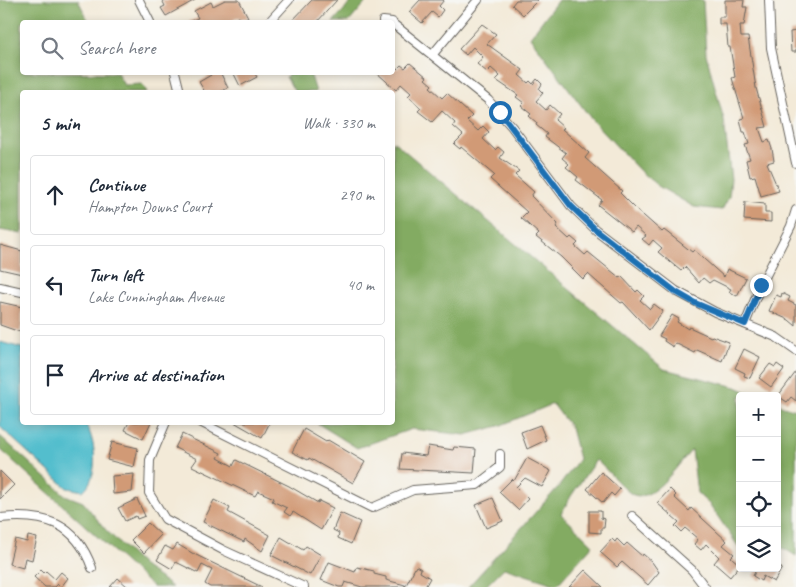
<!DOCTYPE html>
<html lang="en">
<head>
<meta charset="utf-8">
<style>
	:root { --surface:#fff; --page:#f6f6f7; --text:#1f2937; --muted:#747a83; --line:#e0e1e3 }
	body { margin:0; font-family:Caveat,sans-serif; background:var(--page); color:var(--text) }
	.controls { position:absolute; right:15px; bottom:15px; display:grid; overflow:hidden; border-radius:5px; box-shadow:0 2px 8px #0003 }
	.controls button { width:45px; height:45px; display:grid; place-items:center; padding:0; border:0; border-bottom:1px solid var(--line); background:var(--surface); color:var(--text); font:25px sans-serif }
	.stop { position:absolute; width:15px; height:15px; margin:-11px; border:4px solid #1f6fb2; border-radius:50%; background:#fff }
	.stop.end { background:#1f6fb2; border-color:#fff; box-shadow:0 1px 5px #0008 }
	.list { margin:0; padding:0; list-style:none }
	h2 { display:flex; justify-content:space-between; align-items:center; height:65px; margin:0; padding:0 20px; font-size:21px }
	h2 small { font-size:16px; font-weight:400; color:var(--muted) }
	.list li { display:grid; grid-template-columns:32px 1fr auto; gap:15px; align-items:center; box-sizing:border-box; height:80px; margin:0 10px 10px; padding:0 10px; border:1px solid var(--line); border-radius:5px }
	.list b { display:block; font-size:19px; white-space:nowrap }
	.list p { margin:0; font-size:16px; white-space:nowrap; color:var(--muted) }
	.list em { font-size:16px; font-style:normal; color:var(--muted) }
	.icon { flex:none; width:28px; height:28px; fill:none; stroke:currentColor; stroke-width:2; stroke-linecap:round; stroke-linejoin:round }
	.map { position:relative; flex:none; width:796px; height:587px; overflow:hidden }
	.search { position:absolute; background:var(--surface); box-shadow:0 2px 8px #0003; left:20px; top:20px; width:375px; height:55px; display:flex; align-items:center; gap:12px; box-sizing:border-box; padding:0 18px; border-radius:5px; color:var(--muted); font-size:19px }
	.panel { position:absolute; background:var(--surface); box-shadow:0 2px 8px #0003; left:20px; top:90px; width:375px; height:335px; border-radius:5px }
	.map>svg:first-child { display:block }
	.forest { fill:#83ab62; stroke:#50643f }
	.water { fill:#53becd; stroke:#386d74 }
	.building { fill:#d19a76 }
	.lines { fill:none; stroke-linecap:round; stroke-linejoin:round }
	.minor-casing { stroke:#67645e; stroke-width:10 }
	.minor { stroke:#fff; stroke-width:8 }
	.route { stroke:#1f6fb2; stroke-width:6 }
</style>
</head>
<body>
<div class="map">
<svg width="796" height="587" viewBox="0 0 796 587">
	<rect width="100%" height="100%" fill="#f6f6f2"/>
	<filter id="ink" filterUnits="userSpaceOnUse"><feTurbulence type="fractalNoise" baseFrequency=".02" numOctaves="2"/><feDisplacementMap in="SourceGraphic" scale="10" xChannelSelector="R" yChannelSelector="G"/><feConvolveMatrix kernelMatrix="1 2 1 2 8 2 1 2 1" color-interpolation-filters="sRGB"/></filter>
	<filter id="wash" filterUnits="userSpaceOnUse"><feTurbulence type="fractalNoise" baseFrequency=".0096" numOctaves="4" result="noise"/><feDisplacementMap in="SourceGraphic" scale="20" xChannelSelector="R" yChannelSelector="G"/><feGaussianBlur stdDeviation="1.12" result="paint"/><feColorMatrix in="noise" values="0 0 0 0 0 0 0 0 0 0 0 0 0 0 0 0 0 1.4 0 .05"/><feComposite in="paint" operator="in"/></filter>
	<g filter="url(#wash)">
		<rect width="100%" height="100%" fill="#f3ead8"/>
		<g class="forest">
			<polygon points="0,0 78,0 89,22 22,22 22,72 117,73 124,85 142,84 147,92 22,92 22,234 0,230"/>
			<polygon points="353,0 368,0 349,22 333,22"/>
			<polygon points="558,0 703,0 706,54 724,120 731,179 729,197 722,210 694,207 658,186 641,172 592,120 530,37"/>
			<polygon points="290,73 310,73 316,92 295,92 286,77"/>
			<path d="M393,141L664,369L736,387L756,396H740V549L710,505L697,493L692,450C678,463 651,508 630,493C618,484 608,470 596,460L571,496L561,514L593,545L557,585L504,568L485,587H468L560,485L579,459L571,428L553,404L499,426L465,435L412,429L357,448L317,423L392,422Z"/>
			<polygon points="777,404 796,410 796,556 785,549 777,547"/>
			<polygon points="0,436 65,495 83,502 106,530 143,566 172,587 153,587 0,449"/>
		</g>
		<path class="water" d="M0,342L22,348V422L85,423C96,439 100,477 83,491L67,488L0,427Z"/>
		<g id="blocks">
			<g class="building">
				<polygon points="162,0 195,0 166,16 161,8 165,6"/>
				<polygon points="225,0 239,0 248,17 240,20 239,17 229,22 188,22 198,18 194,11 211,2 213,6"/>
				<polygon points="312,0 337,0 317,22 291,22"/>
				<polygon points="420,0 444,0 439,6 443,10 438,17 432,12 422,23 409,12"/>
				<polygon points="516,0 538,0 523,15 512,5"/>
				<polygon points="725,0 744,0 743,7 747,7 744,25 740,25 741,37 748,37 756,88 767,127 759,128 764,142 769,140 772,149 774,161 767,163 779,191 761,196 755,176 750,177 746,160 750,159 745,145 749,144 745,132 743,132 740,119 744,118 732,78 735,77 730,47 728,47 726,24 719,24 719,17 725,17"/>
				<polygon points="482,24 496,34 487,44 523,70 519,75 528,83 530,81 533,84 537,79 542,84 539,89 543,93 536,101 546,110 550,105 560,114 555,120 564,128 562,129 589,153 585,158 622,191 620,193 635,208 662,232 664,230 692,252 694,250 724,277 727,269 746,278 737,296 729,292 731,289 713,280 709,283 703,278 699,283 685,267 681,271 658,252 662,248 653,240 649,245 642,239 646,236 636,227 632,232 598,205 602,200 576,180 578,177 566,167 569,164 562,158 566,153 545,137 547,134 536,125 537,123 529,116 531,114 521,106 524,103 516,97 518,95 496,80 500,76 491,68 487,72 477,64 483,57 473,47 466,55 459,49"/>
				<polygon points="796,31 796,52 791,52 790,32"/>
				<polygon points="410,63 427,77 425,79 432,85 430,87 442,98 447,93 472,116 467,121 478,131 483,126 489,132 483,139 495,150 498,147 504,152 500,158 519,171 515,175 534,192 531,196 558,224 556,227 569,239 571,237 578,243 575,246 585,255 588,252 620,278 621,276 636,292 638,290 644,296 640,300 650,309 654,304 663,311 649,330 623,302 621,303 588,274 583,279 561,257 536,237 539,234 521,218 527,212 490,179 494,175 461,147 460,149 454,144 463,135 453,126 455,123 442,111 432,122 418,111 421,108 408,96 411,93 401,84 396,90 376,72 392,72 392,64 397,69 401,65 405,68"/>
				<polygon points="210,72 220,72 228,88 220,92 205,92 199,82 211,75"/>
				<polygon points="233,72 254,72 257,77 240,86"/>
				<polygon points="745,202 765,204 765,213 771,213 771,222 744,220"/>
				<polygon points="0,245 22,251 22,274 0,269"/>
				<polygon points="782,293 790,297 788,301 796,305 796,326 789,320 769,311 776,295 781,297"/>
				<polygon points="0,302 22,307 22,324 20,332 0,325"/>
				<polygon points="672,315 679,319 677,322 688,329 689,327 711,337 712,336 729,342 722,361 697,350 695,353 675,343 673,347 664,341 665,339 659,336"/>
				<polygon points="744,349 760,357 750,378 744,376 745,373 735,368"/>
				<polygon points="770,364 775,367 777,364 784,369 771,387 759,378"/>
				<polygon points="796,372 796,401 791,397 787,402 778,396"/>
				<polygon points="129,422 151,422 143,439 125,430"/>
				<polygon points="234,422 270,422 262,438"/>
				<polygon points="540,425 546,440 527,449 521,432"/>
				<polygon points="304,429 326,442 328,440 365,462 353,483 309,458 308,460 292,452"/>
				<polygon points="182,434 221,453 218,458 233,466 236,460 289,486 318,503 319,501 333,508 321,530 293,512 290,516 284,512 287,508 272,501 274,498 258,491 255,496 192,466 197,459 175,448"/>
				<polygon points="112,442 138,448 134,467 107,460"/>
				<polygon points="428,446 453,450 454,447 476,449 474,473 400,469 402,453 426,456"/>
				<polygon points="527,458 551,471 542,487 525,478 516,487 528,499 518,510 499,492 512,479 514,481"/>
				<polygon points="0,471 14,485 0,499"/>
				<polygon points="601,472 620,489 614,496 611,493 603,503 587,489"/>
				<polygon points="134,474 132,492 113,494 112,476"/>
				<polygon points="670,489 676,495 674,497 689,511 691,508 727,541 723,545 734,554 731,557 740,565 730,577 714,563 719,557 706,544 701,550 694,544 698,539 685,528 681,532 675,526 679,522 657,503"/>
				<polygon points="493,498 503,521 486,528 476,505"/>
				<polygon points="137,499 145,516 137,519 136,516 125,521 118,508"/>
				<polygon points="214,500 230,508 228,512 270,535 262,551 245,539 244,542 203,522"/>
				<polygon points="589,511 601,511 601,518 605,519 604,528 601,528 601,533 589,532"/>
				<polygon points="340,513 360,522 351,544 338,538 339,533 333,530"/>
				<polygon points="148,523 161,535 144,553 131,540"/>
				<polygon points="28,536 37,538 32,560 25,558 23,568 9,564 15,539 27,542"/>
				<polygon points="281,537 303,550 306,546 321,555 310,575 271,555"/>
				<polygon points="612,539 615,542 617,539 624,546 627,543 642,556 643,554 652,562 659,572 648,585 622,562 617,567 600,552"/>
				<polygon points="177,544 192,553 262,587 210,587 205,584 212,570 202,565 198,573 176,562 172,569 157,560 165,546 173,550"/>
				<polygon points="329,562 355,572 357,567 374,571 374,574 386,577 386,580 405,585 405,587 362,587 345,582 343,587 339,587 321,580"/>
				<polygon points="416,566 421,569 420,572 430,578 425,587 405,587"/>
				<polygon points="757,568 782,568 774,582 763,576 761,581 753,576"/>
				<polygon points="41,570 44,573 46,571 55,579 61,572 68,578 61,587 58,584 55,587 45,587 34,577"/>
				<polygon points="585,570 603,587 569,587"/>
				<polygon points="118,578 128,587 110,587"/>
			</g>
		</g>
	</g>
	<g filter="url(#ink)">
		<use href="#blocks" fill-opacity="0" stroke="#67645e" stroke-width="1"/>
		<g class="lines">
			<g class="minor-casing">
				<g id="minor">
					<polyline points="139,0 150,22"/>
					<polyline points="769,0 771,48 796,163"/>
					<polyline points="383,21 392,22"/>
					<polyline points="269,22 289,0"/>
					<polyline points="392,23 488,100 512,127 571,206 596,230 676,291 715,312 776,337 796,351"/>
					<polyline points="433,54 478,0"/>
					<polyline points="175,72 180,92"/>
					<polyline points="0,287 22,292"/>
					<polyline points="745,324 761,285 791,226 796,210"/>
					<polyline points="166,422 150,460 149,493 165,519 223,550 304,587"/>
					<polyline points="200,422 372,508 413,490 477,485 500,467 500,454"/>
					<polyline points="632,516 692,570 705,587"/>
					<path d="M0,518C45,513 76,523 92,568"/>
				</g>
			</g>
			<use href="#minor" class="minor"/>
		</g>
	</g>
	<g class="lines" filter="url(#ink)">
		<polyline class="route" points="500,112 571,206 596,230 676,292 695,303 745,324 761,285"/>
	</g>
</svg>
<div class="controls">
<button>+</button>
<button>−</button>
<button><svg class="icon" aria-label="locate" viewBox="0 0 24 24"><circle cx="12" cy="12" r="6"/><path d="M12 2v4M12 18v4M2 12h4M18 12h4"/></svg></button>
<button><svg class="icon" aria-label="layers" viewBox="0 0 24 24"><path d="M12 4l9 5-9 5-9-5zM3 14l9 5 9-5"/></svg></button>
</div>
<div class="stop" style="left:500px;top:112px"></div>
<div class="stop end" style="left:761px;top:285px"></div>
<div class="search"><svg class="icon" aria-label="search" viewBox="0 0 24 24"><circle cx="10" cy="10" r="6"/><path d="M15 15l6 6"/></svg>Search here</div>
<section class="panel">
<h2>5 min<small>Walk · 330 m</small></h2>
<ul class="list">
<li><svg class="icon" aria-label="ahead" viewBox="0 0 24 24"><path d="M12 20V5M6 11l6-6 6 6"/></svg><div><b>Continue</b><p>Hampton Downs Court</p></div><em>290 m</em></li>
<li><svg class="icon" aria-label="left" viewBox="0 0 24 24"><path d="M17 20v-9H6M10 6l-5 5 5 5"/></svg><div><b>Turn left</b><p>Lake Cunningham Avenue</p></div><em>40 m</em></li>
<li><svg class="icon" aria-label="arrive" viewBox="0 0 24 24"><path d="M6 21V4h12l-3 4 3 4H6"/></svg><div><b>Arrive at destination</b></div></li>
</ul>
</section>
</div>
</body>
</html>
